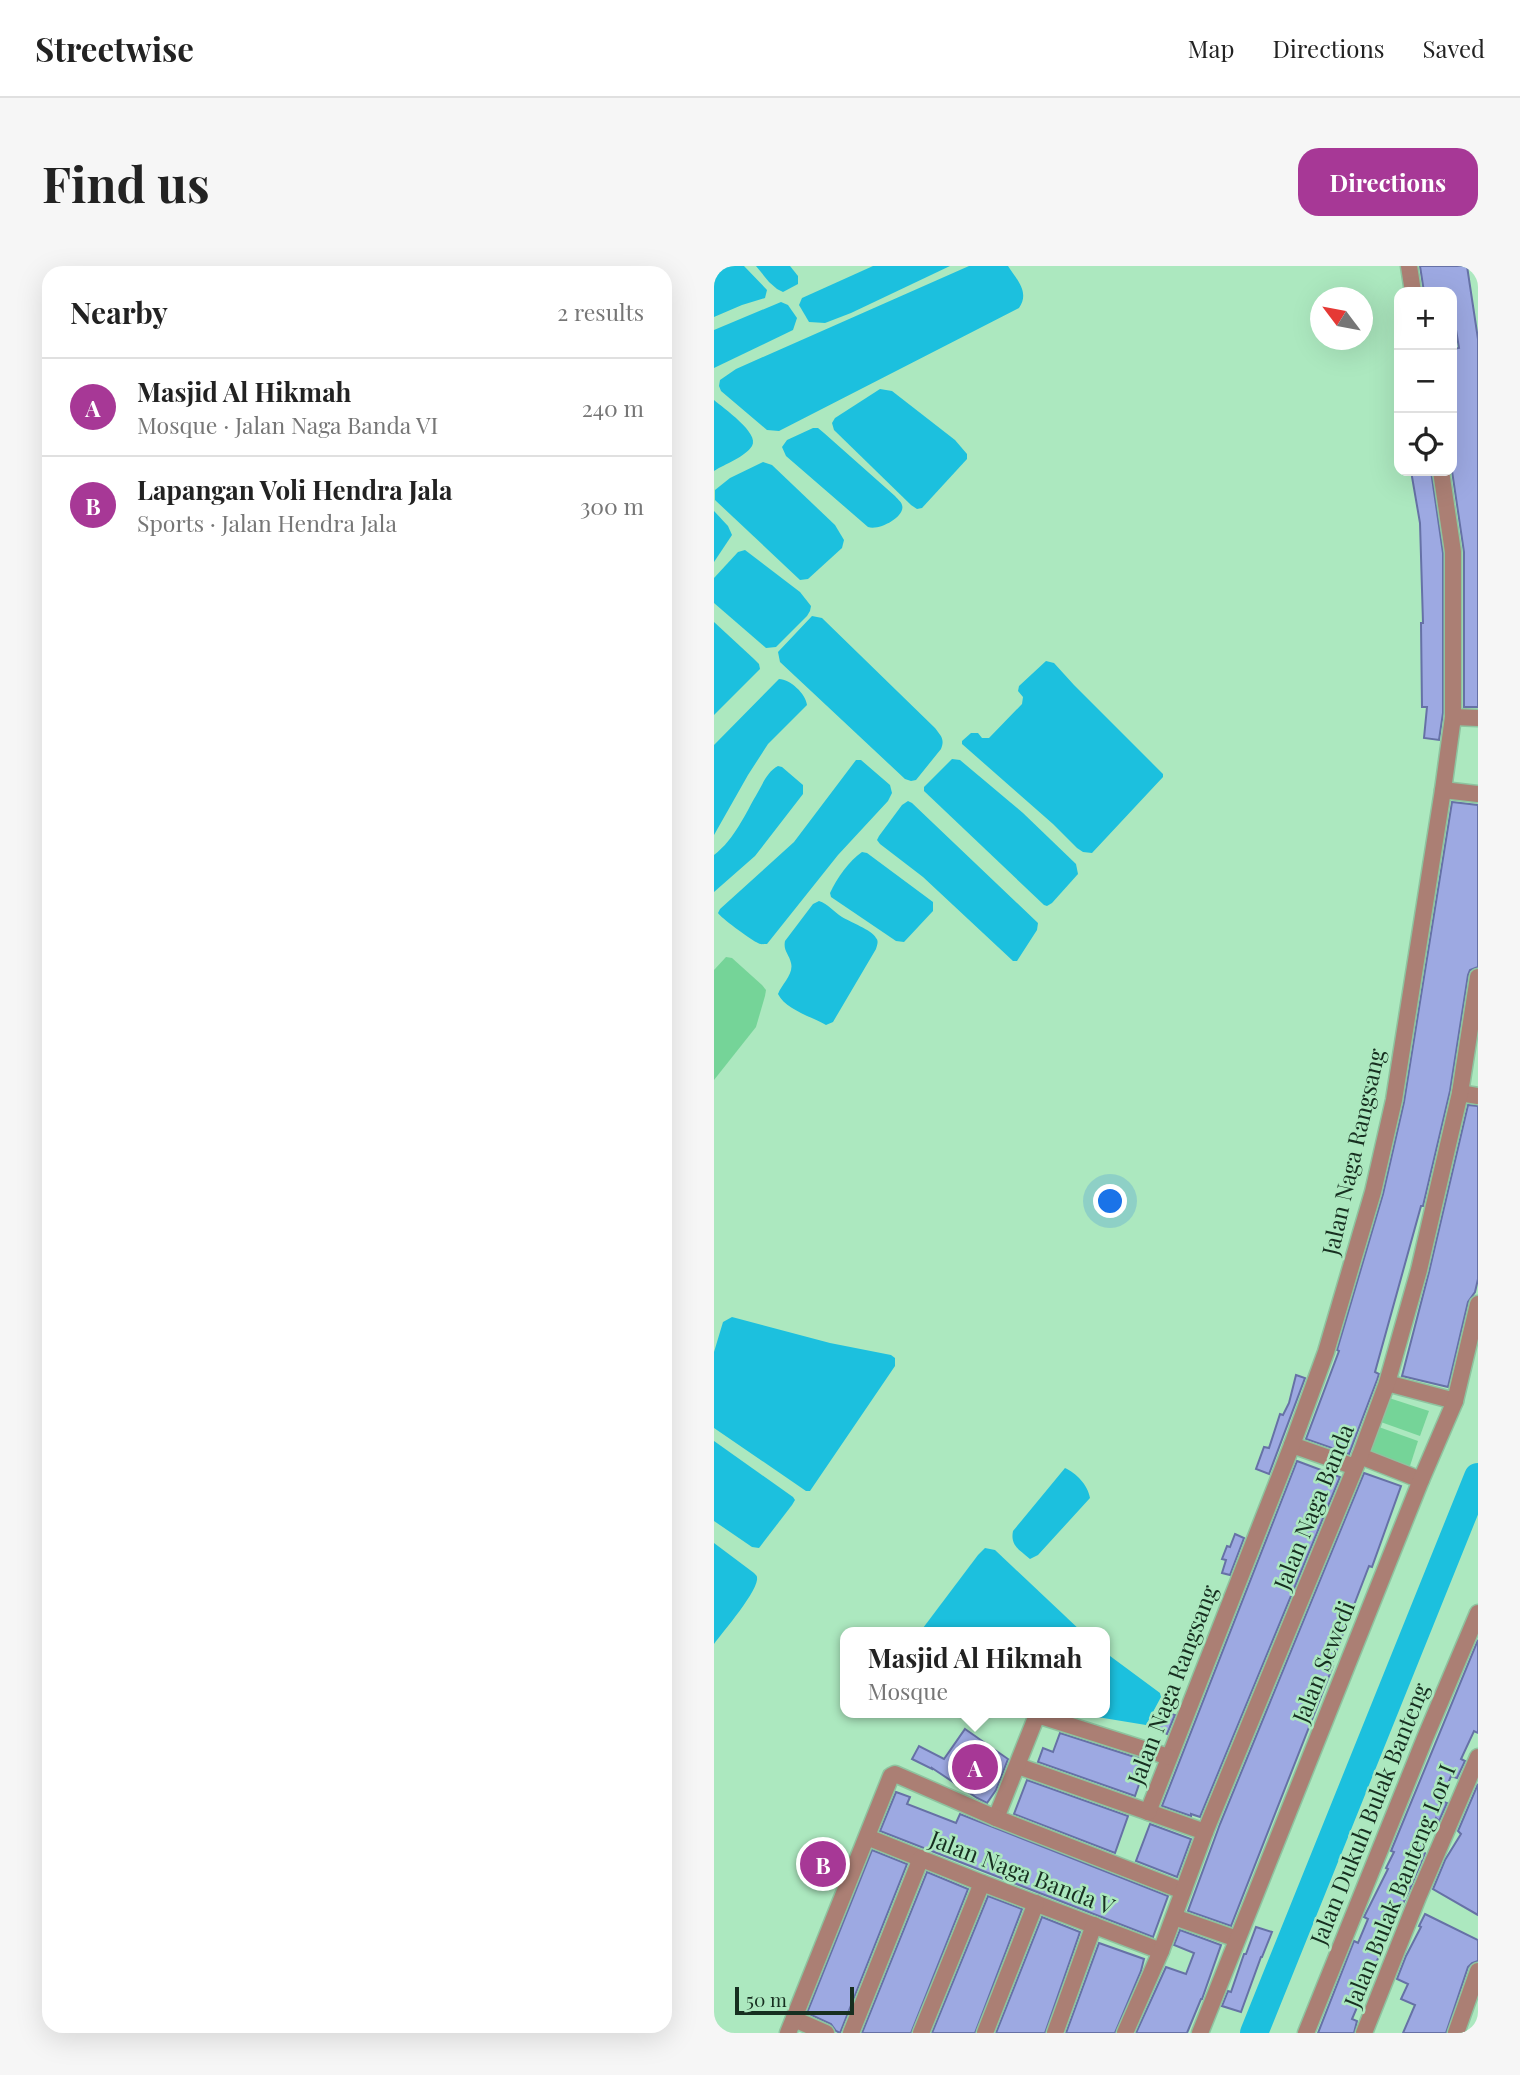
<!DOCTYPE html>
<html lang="en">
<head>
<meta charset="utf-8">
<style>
	:root { --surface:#fff; --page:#f6f6f6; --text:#222; --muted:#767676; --line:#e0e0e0; --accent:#a73896 }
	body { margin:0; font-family:"Playfair Display",serif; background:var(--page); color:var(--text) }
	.controls { position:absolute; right:21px; top:21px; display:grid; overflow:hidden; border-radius:14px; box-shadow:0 7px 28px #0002 }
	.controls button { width:63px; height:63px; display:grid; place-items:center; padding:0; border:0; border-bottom:2px solid var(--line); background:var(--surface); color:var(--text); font:35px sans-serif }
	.compass { position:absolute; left:596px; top:21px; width:63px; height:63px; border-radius:50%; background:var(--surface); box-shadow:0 7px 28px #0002; rotate:302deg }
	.scale { position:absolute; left:21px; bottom:18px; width:119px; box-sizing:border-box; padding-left:7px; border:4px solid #172f20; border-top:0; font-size:19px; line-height:24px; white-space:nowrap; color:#172f20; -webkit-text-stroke:5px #ace8bf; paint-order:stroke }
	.you { position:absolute; left:397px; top:936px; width:24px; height:24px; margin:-18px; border:5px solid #fff; border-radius:50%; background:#1a73e8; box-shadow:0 0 0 10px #1a73e833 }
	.badge { display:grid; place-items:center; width:46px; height:46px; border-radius:50%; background:var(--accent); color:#fff; font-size:23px; font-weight:700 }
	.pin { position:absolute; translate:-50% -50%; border:4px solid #fff; box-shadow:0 2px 7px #0006 }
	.popup { position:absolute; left:126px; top:1361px; width:270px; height:91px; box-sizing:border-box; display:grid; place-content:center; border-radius:14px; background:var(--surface); filter:drop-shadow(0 2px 5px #0005); font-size:23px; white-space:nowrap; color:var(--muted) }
	.popup b { font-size:26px; color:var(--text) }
	.popup::after { content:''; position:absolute; left:50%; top:100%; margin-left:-14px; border:14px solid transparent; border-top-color:var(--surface) }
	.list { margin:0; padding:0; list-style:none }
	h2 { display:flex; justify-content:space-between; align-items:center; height:91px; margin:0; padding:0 28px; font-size:30px }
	h2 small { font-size:23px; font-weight:400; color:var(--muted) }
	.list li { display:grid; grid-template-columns:46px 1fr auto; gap:21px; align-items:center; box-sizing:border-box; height:98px; padding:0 28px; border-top:2px solid var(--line) }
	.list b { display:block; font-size:26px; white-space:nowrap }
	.list p { margin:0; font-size:23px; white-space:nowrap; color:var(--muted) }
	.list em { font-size:23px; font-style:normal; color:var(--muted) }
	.icon { flex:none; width:38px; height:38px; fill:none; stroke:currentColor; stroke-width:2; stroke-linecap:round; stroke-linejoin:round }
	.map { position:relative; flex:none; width:764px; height:1767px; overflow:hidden; border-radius:21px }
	header { display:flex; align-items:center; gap:42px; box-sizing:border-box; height:98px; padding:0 35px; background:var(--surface); border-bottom:2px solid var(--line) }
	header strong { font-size:33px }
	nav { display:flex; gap:38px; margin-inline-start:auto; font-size:24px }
	.intro { display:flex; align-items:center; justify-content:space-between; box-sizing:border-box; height:168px; padding:0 42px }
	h1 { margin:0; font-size:49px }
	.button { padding:18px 32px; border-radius:21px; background:var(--accent); color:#fff; font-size:24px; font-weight:700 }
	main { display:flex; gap:42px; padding:0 42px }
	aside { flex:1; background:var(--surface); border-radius:21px; box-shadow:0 7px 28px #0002 }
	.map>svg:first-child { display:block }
	.green { fill:#75d498 }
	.water { fill:#1cc0de }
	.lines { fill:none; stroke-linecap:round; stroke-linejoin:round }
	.river { stroke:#1cc0de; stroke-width:28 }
	.building { fill:#9da9e2; stroke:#6671a6; stroke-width:2 }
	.minor-casing { stroke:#8ec39f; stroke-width:19 }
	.minor { stroke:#ab7f74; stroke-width:16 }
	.labels { text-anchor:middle; stroke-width:5; stroke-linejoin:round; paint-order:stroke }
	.street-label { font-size:23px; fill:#172f20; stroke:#ace8bf }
</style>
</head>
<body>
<header>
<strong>Streetwise</strong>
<nav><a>Map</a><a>Directions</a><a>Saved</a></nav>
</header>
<div class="intro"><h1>Find us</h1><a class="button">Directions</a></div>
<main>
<aside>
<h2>Nearby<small>2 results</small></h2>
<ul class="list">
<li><span class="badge">A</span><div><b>Masjid Al Hikmah</b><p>Mosque · Jalan Naga Banda VI</p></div><em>240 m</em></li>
<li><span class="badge">B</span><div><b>Lapangan Voli Hendra Jala</b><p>Sports · Jalan Hendra Jala</p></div><em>300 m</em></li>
</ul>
</aside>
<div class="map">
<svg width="764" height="1767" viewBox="0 0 764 1767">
	<rect width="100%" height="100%" fill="#ace8bf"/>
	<g class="green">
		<polygon points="12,691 18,692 48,719 52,724 51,730 42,761 0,814 0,704"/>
		<polygon points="672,1131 715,1145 706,1170 664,1155"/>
		<polygon points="662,1160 704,1175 696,1200 654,1185"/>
		<polygon points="108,1573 128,1581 110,1624 91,1616"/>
	</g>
	<g class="water">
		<polygon points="0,0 30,0 53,24 51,32 28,39 0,51"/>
		<polygon points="42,0 76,0 84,10 84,18 69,26 63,23 55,16"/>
		<polygon points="159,0 236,0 137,47 111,57 95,56 85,39 88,32"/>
		<path d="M255,0H294C303,14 316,26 305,42L65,165L53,164L7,125L5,120L6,114L22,103Z"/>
		<polygon points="67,36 74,39 83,52 79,64 0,102 0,64"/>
		<polygon points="166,123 178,125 241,174 253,188 253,193 208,242 203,243 197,239 120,164 118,157 121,152"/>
		<path d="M0,134C9,142 46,167 38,180C31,191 11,198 0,205Z"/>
		<path d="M99,162H104L110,167L181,230C183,233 187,235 188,239C192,250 166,265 154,261L72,190L68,181L73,174Z"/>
		<polygon points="49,196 58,199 121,259 130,274 128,282 94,313 86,314 1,234 1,224 16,212"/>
		<polygon points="0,245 14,260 18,269 0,296"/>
		<polygon points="31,284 86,326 97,340 96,345 93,350 62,381 52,382 0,337 0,312 24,286"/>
		<path d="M98,350L108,352L221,462C227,470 231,473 227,483L202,514L197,515L191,513L66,396L64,386Z"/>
		<polygon points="0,356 40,393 45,398 46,403 0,449"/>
		<polygon points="332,395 340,397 360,419 449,508 449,511 378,587 369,586 363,582 339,558 248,478 248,475 257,467 264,467 268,472 275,472 308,438 309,431 304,425 305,420"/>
		<path d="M65,413C76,413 92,428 93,439L54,478L34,509L0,569V479Z"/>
		<polygon points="238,493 246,494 309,547 362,598 364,608 338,637 333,640 330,639 210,525 210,521"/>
		<path d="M142,494H147L176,519L178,527L174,535L124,589L53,678C47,678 47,679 42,676C36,673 6,651 4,647L6,643L80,576Z"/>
		<path d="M64,500L68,501L89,519V528L41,590L0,626V589C21,573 31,548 44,526C49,517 54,505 64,500Z"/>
		<polygon points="194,535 198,537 324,657 323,664 303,695 299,695 209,611 166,578 163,574 165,570 188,539"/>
		<path d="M148,586L153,587L219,636V645L190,676L182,675L117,631L116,627C123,612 135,595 148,586Z"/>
		<path d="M105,635C114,638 120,646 128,651C136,656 158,664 162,672C165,675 163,679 162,683L119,756L112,759C98,751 71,743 64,728C68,718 80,708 77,697C75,688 69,685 71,675L99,638Z"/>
		<polygon points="18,1051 116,1077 177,1089 181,1092 181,1100 96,1225 92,1225 0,1162 0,1086 9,1056"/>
		<polygon points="0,1175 79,1231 81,1234 78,1239 45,1282 38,1281 0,1255"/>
		<path d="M351,1202C362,1207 374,1219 376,1232L324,1289L316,1293C306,1284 296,1280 299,1265Z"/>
		<path d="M0,1277L40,1307C41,1308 43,1310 43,1311C46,1323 8,1367 0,1378Z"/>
		<polygon points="271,1282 281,1284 368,1366 206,1366 264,1289"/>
		<polygon points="396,1390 446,1427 447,1431 432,1459 371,1449 367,1447 390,1447 391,1394"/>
	</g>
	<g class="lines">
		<polyline class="river" points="540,1767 764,1211"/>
	</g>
	<g class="building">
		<polygon points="706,0 753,0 764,73 764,441 750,441 750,286 738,205 738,83 745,82 738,39 738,26 710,26"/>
		<polygon points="697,205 717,205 729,287 729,447 725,474 710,472 713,441 708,441 707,357 709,357 706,257"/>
		<polygon points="738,536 764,539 764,701 756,704 754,709 736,825 709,940 707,940 661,1106 665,1108 663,1114 635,1188 592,1173 625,1085 623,1084 669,928 690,836"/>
		<polygon points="754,839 764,840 764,1013 761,1026 754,1036 734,1121 688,1110 715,1006"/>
		<polygon points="582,1109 591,1112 555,1208 542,1203 550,1181 555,1182 566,1148 569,1149 575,1137"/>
		<polygon points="583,1195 626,1211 486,1551 477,1548 477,1550 448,1540"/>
		<polygon points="650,1207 687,1220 658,1301 655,1300 617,1399 619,1400 517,1660 474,1645 506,1558"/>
		<polygon points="521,1268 530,1272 516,1309 508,1307 512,1294 508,1293 513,1280 516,1281"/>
		<polygon points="764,1374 764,1467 760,1465 747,1493 751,1495 743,1512 737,1510 727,1535 733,1537 725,1555 722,1552 708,1585 711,1587 698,1618 687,1642 682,1640 665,1673 671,1676 638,1753 643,1755 640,1767 604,1767 640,1675 644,1677 654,1653 650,1651 674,1603 672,1602 680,1586 677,1585"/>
		<polygon points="449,1445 461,1449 453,1468 441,1463"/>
		<polygon points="251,1463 294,1493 282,1524 273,1537 263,1532 218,1502 218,1503 198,1493 205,1480 230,1493"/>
		<polygon points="346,1467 433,1495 421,1530 324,1496 329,1482 339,1486"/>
		<polygon points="313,1514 414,1550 401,1587 300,1548"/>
		<polygon points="764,1518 764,1649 719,1623 731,1594 747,1568 744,1565"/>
		<polygon points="182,1526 196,1531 193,1538 242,1557 246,1548 454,1630 439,1671 166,1565"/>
		<polygon points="436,1558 477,1573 463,1611 422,1595"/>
		<polygon points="158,1584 193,1598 126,1767 122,1765 117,1758 93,1747"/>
		<polygon points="213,1606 254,1623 197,1767 148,1767"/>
		<polygon points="274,1630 308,1643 261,1767 218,1767"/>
		<polygon points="711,1648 764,1674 764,1695 758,1697 754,1701 732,1767 689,1767 701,1739 687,1733 694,1718 683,1713 692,1690 707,1661 705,1660"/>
		<polygon points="328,1651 366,1666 331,1767 282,1767"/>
		<polygon points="542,1661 558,1666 548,1691 547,1691 527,1746 508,1740 514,1725 517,1726 530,1688 532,1688"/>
		<polygon points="466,1664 507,1679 488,1733 487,1733 473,1767 422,1767 452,1701 472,1708 480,1687 460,1679"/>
		<polygon points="385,1677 430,1693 427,1705 401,1767 352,1767"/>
	</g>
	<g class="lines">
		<g class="minor-casing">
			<g id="minor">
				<polyline points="695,0 699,26"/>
				<polyline points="739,451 764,452"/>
				<polyline points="729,524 764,528"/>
				<polyline points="746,827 764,830"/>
				<polyline points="673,1117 741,1135"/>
				<polyline points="578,1179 641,1201"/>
				<polyline points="646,1190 707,1214"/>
				<polyline points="304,1500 491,1566"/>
				<polyline points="434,1546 578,1179 612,1086 659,926 680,834 729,524 739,451 739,286 727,205"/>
				<polyline points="282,1552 323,1449 455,1491"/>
				<polyline points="153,1571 268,1617 447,1685"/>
				<polyline points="460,1651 523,1673"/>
				<polyline points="80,1753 112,1767"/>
				<polyline points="74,1767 177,1510 181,1508 282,1552 469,1625"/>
				<polyline points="137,1767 207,1592"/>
				<polyline points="207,1767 268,1617"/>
				<polyline points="271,1767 322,1637"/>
				<polyline points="341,1767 380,1659"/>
				<polyline points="411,1767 447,1685 491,1566 646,1190 673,1117 705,1004 746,827 764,711"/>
				<polyline points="486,1767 707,1214 741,1135 764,1038"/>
				<polyline points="592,1767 711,1472 764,1347"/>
				<polyline points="650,1767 704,1631 764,1491"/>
				<polyline points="742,1767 764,1705"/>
			</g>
		</g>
		<use href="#minor" class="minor"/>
	</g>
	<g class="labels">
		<g class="street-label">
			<text transform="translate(640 886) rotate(-77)" y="8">Jalan Naga Rangsang</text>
			<text transform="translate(600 1241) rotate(-68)" y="8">Jalan Naga Banda</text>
			<text transform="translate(610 1396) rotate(-68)" y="8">Jalan Sewedi</text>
			<text transform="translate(459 1419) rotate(-69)" y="8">Jalan Naga Rangsang</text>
			<text transform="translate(656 1548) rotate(-68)" y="8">Jalan Dukuh Bulak Banteng</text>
			<text transform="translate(308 1607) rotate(21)" y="8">Jalan Naga Banda V</text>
			<text transform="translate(686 1620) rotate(-68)" y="8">Jalan Bulak Banteng Lor I</text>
		</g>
	</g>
</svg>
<div class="controls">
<button>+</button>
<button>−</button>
<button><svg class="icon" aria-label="locate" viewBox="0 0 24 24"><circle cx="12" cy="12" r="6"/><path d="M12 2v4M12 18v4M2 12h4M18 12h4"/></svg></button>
</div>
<svg class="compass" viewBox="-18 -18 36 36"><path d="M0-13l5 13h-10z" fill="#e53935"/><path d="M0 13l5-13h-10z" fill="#767676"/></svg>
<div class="scale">50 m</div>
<div class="you"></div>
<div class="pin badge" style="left:261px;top:1501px">A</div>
<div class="popup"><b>Masjid Al Hikmah</b>Mosque</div>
<div class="pin badge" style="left:109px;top:1598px">B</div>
</div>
</main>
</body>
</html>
